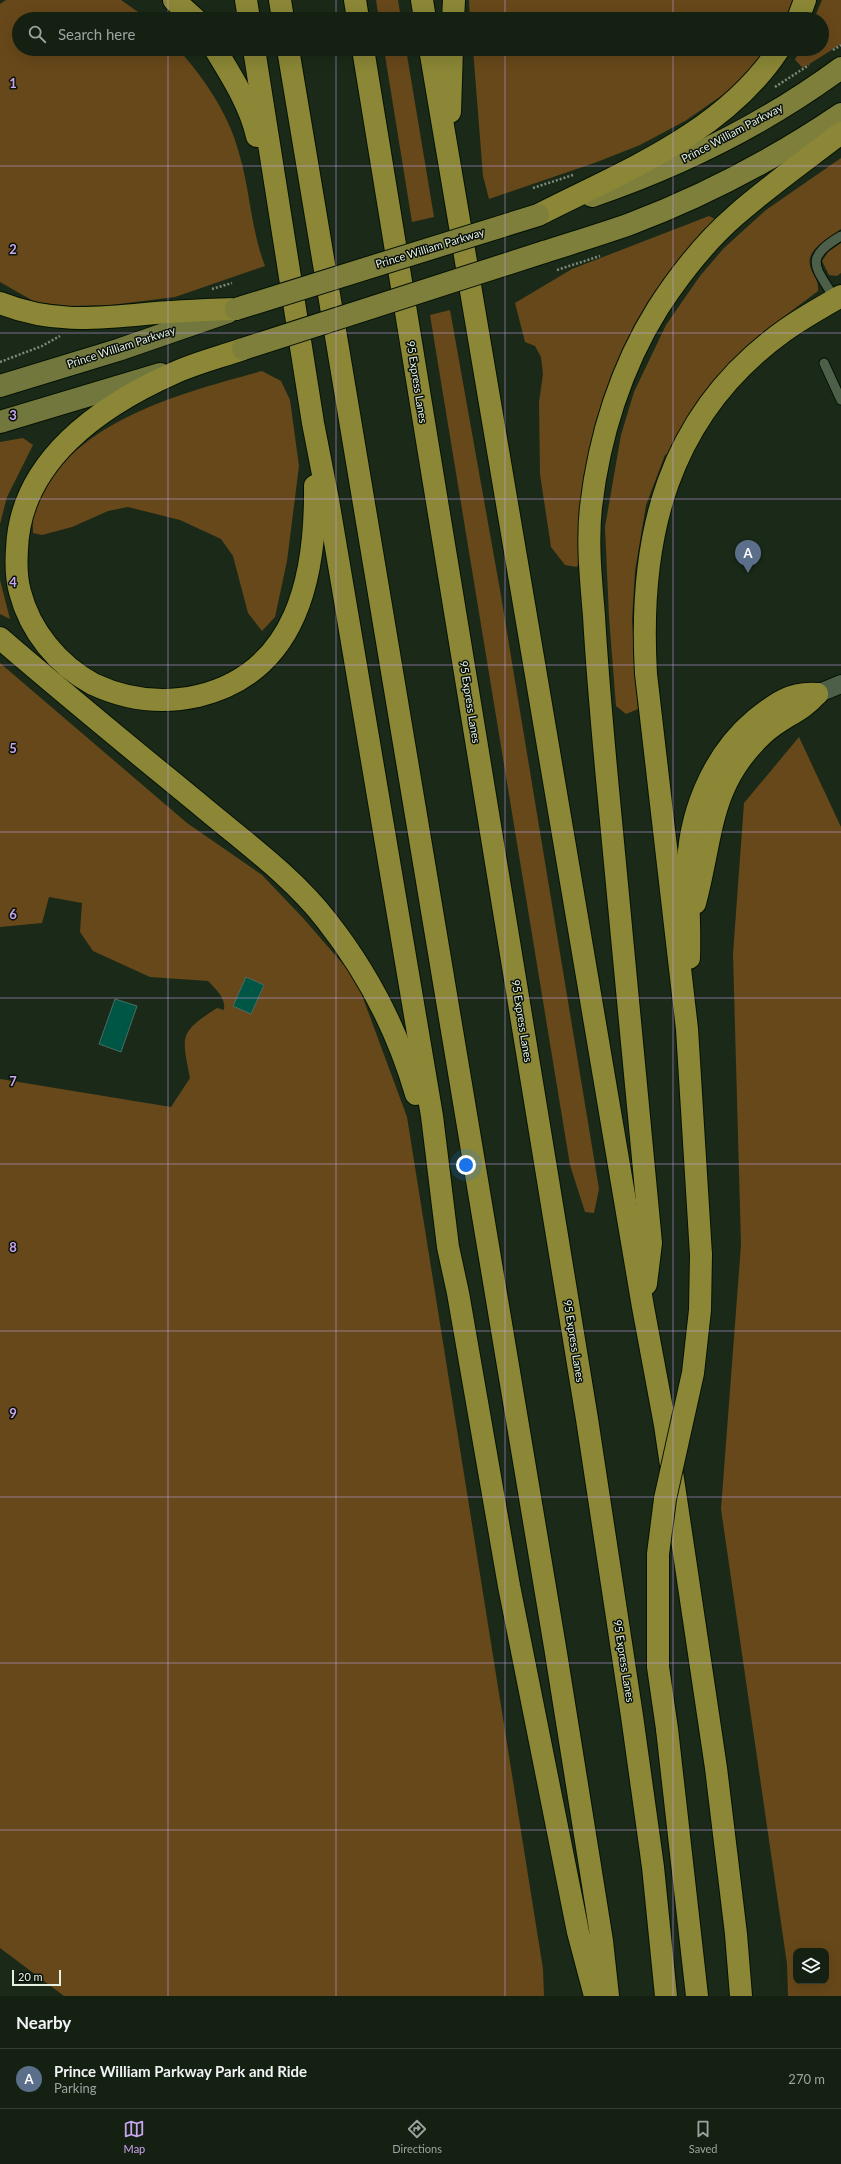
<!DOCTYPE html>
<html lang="en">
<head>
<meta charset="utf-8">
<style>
	:root { --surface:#142012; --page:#1d281b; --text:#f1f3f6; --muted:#9da39f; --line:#333e32; --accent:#c9a5ee }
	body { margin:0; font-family:Lato,sans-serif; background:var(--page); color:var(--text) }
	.controls { position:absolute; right:12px; bottom:12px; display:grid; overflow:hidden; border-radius:8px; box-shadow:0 4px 16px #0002 }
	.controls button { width:36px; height:36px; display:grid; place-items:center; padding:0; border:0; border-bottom:1px solid var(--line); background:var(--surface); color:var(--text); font:20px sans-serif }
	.scale { position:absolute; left:12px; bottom:10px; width:49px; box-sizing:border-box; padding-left:4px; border:2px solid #e6f1e4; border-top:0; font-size:11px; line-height:14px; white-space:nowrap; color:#e6f1e4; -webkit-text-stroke:3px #0a1109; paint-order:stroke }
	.you { position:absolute; left:466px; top:1165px; width:14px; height:14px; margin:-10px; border:3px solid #fff; border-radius:50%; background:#1a73e8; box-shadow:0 0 0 6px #1a73e833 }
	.badge { display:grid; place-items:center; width:26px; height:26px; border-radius:50%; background:var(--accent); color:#fff; font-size:13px; font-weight:700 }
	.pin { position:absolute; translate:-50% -33px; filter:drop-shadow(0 1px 2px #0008) }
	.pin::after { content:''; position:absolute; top:21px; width:14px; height:12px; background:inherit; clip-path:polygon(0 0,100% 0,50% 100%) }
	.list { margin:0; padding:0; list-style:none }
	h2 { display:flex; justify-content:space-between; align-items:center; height:52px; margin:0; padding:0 16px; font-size:17px }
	h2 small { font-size:13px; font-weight:400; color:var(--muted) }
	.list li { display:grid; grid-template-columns:26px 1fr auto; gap:12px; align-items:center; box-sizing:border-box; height:60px; padding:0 16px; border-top:1px solid var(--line) }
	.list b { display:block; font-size:15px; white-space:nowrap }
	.list p { margin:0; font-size:13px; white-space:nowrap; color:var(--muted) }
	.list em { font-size:13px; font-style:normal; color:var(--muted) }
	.icon { flex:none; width:22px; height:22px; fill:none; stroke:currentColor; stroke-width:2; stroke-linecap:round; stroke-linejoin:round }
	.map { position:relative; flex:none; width:841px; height:1996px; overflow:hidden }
	.search { position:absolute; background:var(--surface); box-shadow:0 4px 16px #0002; left:12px; right:12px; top:12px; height:44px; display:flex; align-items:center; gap:10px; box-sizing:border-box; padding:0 14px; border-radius:22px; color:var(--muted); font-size:15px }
	.sheet { height:112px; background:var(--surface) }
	nav { display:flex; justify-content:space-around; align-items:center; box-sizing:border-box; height:56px; border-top:1px solid var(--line); background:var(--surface); font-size:11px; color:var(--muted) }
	nav a { display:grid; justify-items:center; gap:2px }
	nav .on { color:var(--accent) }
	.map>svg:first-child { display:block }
	.green { fill:#67481a; fill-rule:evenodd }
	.building { fill:#005645; stroke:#4c6b62 }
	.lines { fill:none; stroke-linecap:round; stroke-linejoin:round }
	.service-casing { stroke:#051203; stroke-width:11 }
	.minor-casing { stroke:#051203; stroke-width:20 }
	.primary-casing { stroke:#051203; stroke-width:24 }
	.trunk-casing { stroke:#051203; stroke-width:24 }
	.motorway-casing { stroke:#051203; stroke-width:24 }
	.path { stroke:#7e8b7c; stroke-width:2.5; stroke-dasharray:2 2; stroke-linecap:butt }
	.service { stroke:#4d5e49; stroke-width:9 }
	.minor { stroke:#4d5e49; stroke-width:18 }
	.primary { stroke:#72773e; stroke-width:22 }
	.trunk { stroke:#7e7f3a; stroke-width:22 }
	.motorway { stroke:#8b8736; stroke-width:22 }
	.trunk-bridge-casing { stroke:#051203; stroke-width:24; stroke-linecap:butt }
	.motorway-bridge-casing { stroke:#051203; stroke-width:24; stroke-linecap:butt }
	.trunk-bridge { stroke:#7e7f3a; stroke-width:22 }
	.motorway-bridge { stroke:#8b8736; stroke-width:22 }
	.grid { fill:none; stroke:#c9a5ee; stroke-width:1; stroke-opacity:0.55 }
	.labels { text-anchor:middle; stroke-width:3; stroke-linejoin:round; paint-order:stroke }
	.street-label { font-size:11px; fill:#e6f1e4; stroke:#0a1109 }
	.grid-label { font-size:13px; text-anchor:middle; font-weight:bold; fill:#c9a5ee; stroke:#0a1109; stroke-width:3; stroke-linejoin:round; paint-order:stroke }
</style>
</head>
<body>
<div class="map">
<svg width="841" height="1996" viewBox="0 0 841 1996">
	<rect width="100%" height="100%" fill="#1b2a18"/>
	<g class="green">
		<path d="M6,0H121L148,19H19V49H178C205,79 229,115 239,153C250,190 251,230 265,266L175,297L111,305L68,306L35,302L0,282V4Z"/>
		<polygon points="376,0 398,0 401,19 379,19"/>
		<polygon points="469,0 795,0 789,19 470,19"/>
		<polygon points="822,0 841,0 841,44 803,68 795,60 800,49 822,49 822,19 814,19"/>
		<polygon points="384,49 406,49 434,217 412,222"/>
		<polygon points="473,49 771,49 734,87 685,121 640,145 597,162 489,199 483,176"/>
		<path d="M841,158V229C831,237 806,249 810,265C812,276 819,278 818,291L770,327L743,352L672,452L665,455L646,505L635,571L632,620L638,709L626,714L616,706L609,617L605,527L621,435L634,392L666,325L700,276L724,248L766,210Z"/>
		<polygon points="709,216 717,220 642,318 582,553 577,567 565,565 551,547 540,474 539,402 543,374 541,357 535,346 525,342 515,303 572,269"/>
		<polygon points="841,243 841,273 837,276 829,275 822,261 828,252"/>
		<polygon points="450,310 500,590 599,1189 594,1213 585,1212 570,1165 430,315"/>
		<path d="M262,371L281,381L290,400L299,466L287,561L275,617L262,631L248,613L233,556L221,539L180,520L128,507L108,511L72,527L42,535L33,533C33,527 32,518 34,512C64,422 182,393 262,371Z"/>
		<polygon points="23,438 33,445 7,497 0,524 0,442"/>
		<polygon points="0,580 10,619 0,614"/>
		<path d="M0,663L187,823L262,875L303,918L356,979L407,1117L543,1969L544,1996H64L0,1948V1079L171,1107L190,1078C182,1036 178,1033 217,1008L224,1010C226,998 216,989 208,981L150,977L93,951L80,932L82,903L49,897L42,923L0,927Z"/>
		<path d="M799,737L841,827V1996H788L787,1964L721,1509L741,1245L733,954L744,803ZM796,1951H826V1981H796Z"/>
	</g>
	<g class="building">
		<polygon points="246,977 264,985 251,1014 233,1006"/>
		<polygon points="115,999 137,1006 121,1052 99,1044"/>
	</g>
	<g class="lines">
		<g class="service-casing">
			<g id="service">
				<path d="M835,299C816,267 802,259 841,236"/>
				<polyline points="824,363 841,400"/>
			</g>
		</g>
		<g class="minor-casing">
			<polyline id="minor" points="817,694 841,684"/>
		</g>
		<g class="primary-casing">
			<g id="primary">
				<polyline points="0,386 118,350 228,312"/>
				<polyline points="0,422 160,374"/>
			</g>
		</g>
		<g class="trunk-casing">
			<g id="trunk">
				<path d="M592,196C680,166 766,123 841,68"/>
				<path d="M544,252C572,243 602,234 630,224C704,196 776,158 841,114"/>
			</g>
		</g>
		<g class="motorway-casing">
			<g id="motorway">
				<polyline points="174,0 195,19"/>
				<polyline points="246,0 249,19"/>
				<polyline points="280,0 283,19"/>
				<polyline points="355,0 358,19"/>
				<polyline points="422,0 425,19"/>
				<polyline points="453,19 454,0"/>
				<polyline points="798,19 805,0"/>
				<path d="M215,49C232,77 250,105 257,136"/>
				<polyline points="254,49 313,423 328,500 432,1116 448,1247 458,1293 509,1586 578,1932 595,1996"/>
				<polyline points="288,49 555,1647 602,1941 608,1996"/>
				<polyline points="363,49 587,1419 632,1716 653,1867 666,1996"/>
				<polyline points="430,49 643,1307 665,1425 716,1768 736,1934 741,1996"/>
				<polyline points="450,112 452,49"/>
				<path d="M538,215C624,171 724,133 779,49"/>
				<path d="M0,303C50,323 93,319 145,314C175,311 206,310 236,309"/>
				<path d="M243,349C220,357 196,363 174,373C100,406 20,461 17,549C16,564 16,578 20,592C30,631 58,665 93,684C127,700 162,704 198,696C298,672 316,575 315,486"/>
				<path d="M0,638C67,696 136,752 204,808C246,843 294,878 327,921C367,972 398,1032 416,1094"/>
				<path d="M695,903C713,837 708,785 763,734C781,717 800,713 817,694"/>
				<path d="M689,958C690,930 688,903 688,876C687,818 711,757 755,720C776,703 791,692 817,694"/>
				<path d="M701,1255L687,1029L646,674C638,537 667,415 784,331C802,318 822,307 841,296"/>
				<path d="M646,1284L651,1243C636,1088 622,933 607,779C602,724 597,670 594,616C591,580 587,543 591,507C599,437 621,367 658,308C680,274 706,241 736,215C769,186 806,160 841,133"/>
				<polyline points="667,1729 697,1996"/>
			</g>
		</g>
		<g class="path">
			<polyline points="833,50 841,45"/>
			<polyline points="775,87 809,65"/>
			<polyline points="533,188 573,175"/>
			<polyline points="557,270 600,256"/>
			<polyline points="212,289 232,283"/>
			<polyline points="0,362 42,346 60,336"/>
		</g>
		<use href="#service" class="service"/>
		<use href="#minor" class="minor"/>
		<use href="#primary" class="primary"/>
		<use href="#trunk" class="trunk"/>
		<use href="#motorway" class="motorway"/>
		<g class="trunk-bridge-casing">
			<g id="trunk-bridge">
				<polyline points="236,309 538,215"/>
				<polyline points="243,349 544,252"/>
			</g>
		</g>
		<g class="motorway-bridge-casing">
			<polyline id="motorway-bridge" points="667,1729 658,1667 658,1554 665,1499 693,1373 700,1310 701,1255"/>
		</g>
		<use href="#trunk-bridge" class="trunk-bridge"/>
		<use href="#motorway-bridge" class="motorway-bridge"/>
	</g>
	<path class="grid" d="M168,0V19M336,0V19M505,0V19M673,0V19M168,49V1996M336,49V1996M505,49V1996M673,49V1996M0,166H841M0,333H841M0,499H841M0,665H841M0,832H841M0,998H841M0,1164H841M0,1331H841M0,1497H841M0,1663H841M0,1830H841"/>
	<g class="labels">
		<g class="street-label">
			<text transform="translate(732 133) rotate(-28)" y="4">Prince William Parkway</text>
			<text transform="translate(430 248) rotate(-17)" y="4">Prince William Parkway</text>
			<text transform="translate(121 347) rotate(-18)" y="4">Prince William Parkway</text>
			<text transform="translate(417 382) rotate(81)" y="4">95 Express Lanes</text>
			<text transform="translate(470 702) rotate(81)" y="4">95 Express Lanes</text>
			<text transform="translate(522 1021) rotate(81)" y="4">95 Express Lanes</text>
			<text transform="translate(574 1341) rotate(81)" y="4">95 Express Lanes</text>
			<text transform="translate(624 1661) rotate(81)" y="4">95 Express Lanes</text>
		</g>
	</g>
	<g class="grid-label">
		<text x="13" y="88">1</text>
		<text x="13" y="254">2</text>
		<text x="13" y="420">3</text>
		<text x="13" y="587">4</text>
		<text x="13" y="753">5</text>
		<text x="13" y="919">6</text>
		<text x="13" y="1086">7</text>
		<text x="13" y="1252">8</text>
		<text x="13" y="1418">9</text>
	</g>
</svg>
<div class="controls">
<button><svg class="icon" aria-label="layers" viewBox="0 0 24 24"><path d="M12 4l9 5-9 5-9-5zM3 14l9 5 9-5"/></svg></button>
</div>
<div class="scale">20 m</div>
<div class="you"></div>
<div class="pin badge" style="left:748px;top:573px;background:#5c6f8a">A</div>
<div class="search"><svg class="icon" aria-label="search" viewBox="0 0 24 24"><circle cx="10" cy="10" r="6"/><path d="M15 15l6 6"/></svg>Search here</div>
</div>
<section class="sheet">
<h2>Nearby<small></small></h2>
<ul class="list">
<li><span class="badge" style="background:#5c6f8a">A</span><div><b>Prince William Parkway Park and Ride</b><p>Parking</p></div><em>270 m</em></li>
</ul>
</section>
<nav>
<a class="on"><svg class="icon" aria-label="map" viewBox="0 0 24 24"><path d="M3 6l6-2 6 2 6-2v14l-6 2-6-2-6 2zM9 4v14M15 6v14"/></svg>Map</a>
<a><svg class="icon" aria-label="directions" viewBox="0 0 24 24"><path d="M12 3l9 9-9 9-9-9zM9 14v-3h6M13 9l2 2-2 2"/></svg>Directions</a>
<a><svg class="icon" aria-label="saved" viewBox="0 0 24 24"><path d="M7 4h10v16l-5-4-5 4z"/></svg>Saved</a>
</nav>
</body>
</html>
